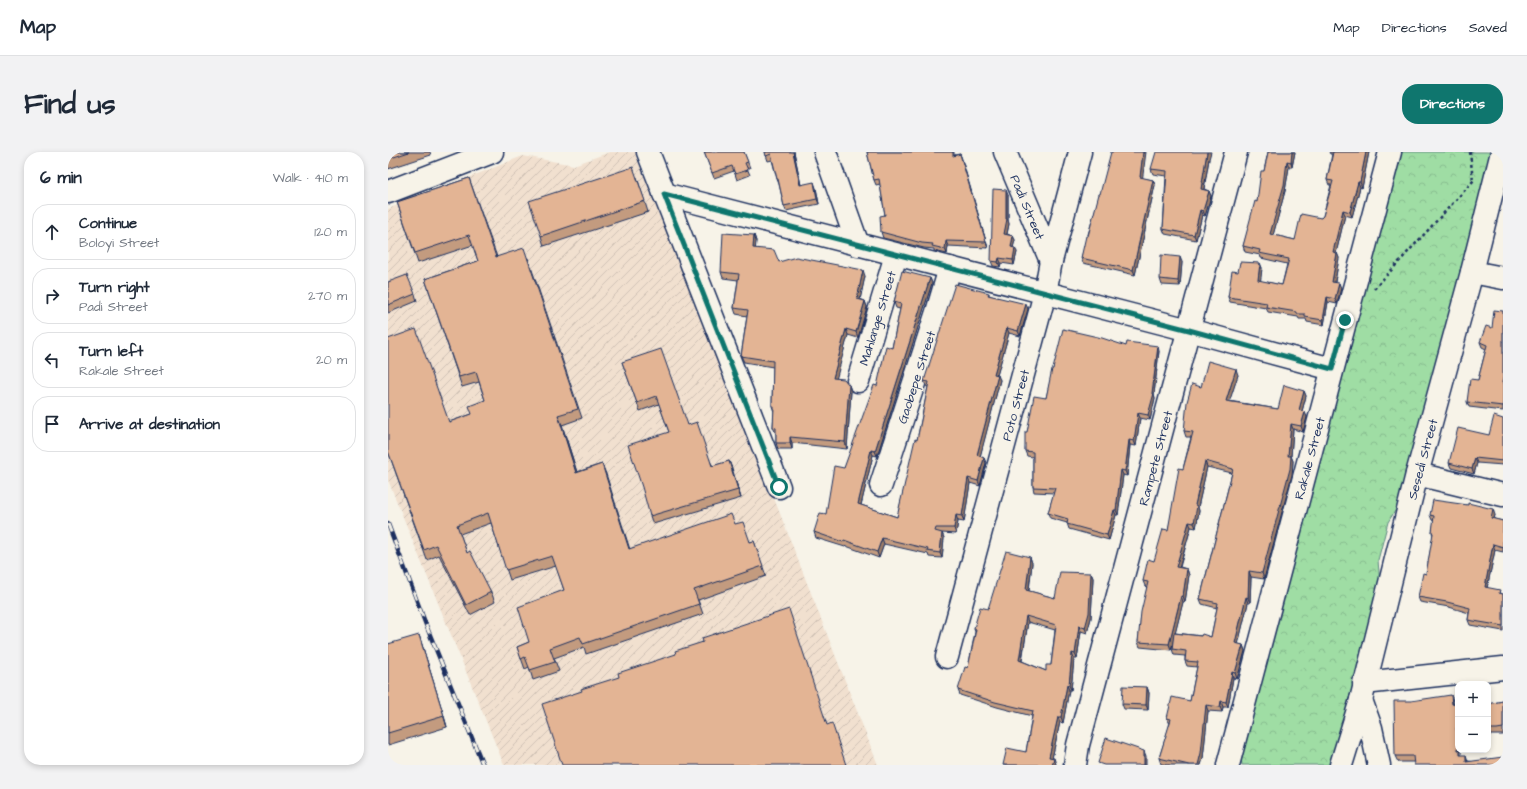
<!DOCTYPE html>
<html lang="en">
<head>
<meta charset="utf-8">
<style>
	:root { --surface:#fff; --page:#f2f2f3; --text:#1f2937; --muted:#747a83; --line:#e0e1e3; --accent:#0f766e }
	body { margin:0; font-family:"Architects Daughter",sans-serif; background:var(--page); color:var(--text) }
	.controls { position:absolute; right:12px; bottom:12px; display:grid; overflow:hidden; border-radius:8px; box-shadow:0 2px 6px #0003 }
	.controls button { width:36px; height:36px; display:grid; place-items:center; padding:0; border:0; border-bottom:1px solid var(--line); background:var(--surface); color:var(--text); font:20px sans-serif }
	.stop { position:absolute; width:12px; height:12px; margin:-9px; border:3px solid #0f766e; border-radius:50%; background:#fff }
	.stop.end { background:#0f766e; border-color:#fff; box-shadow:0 1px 4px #0008 }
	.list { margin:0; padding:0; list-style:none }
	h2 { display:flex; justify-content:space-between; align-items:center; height:52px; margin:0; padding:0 16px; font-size:17px }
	h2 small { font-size:13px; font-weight:400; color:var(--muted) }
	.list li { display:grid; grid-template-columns:26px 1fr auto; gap:12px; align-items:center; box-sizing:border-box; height:56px; margin:0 8px 8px; padding:0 8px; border:1px solid var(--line); border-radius:16px }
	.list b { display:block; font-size:15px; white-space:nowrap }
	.list p { margin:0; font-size:13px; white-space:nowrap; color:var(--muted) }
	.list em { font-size:13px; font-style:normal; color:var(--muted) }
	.icon { flex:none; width:22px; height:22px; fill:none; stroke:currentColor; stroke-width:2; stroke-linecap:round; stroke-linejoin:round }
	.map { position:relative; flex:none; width:1115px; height:613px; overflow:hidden; border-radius:16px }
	header { display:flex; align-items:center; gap:24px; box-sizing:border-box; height:56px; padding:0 20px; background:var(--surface); border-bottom:1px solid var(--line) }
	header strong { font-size:19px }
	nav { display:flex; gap:22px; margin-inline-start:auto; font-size:14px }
	.intro { display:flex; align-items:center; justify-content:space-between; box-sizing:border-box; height:96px; padding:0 24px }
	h1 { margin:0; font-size:28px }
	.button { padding:10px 18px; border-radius:16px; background:var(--accent); color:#fff; font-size:14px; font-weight:700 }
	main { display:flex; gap:24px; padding:0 24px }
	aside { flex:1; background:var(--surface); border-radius:16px; box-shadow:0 2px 6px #0003 }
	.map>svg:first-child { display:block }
	.industrial { fill:url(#industrial-furrows) }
	.forest { fill:url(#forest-crowns); stroke:#5d8681 }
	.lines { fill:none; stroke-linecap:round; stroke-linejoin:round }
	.minor-casing { stroke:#1b2f5e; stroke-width:25 }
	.path { stroke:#1b2f5e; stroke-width:2.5; stroke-dasharray:3 3; stroke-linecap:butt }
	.minor { stroke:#f7f3e8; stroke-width:22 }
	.rail-casing { stroke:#1b2f5e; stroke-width:4.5 }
	.rail { stroke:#f7f3e8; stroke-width:3; stroke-dasharray:9; stroke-linecap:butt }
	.wall { fill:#c39b7f; stroke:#1b2f5e; fill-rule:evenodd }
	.shaded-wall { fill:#9f7e68; stroke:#1b2f5e }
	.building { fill:#e3b494; stroke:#1b2f5e; fill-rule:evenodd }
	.route { stroke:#0f766e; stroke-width:5 }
	.labels { text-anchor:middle; stroke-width:3; stroke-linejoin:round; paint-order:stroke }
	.street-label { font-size:13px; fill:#1b2f5e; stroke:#f7f3e8 }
</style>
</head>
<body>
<header>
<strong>Map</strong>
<nav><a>Map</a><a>Directions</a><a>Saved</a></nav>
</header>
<div class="intro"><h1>Find us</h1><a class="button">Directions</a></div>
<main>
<aside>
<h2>6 min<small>Walk · 410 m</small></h2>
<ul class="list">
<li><svg class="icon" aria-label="ahead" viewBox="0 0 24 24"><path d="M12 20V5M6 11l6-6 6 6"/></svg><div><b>Continue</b><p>Boloyi Street</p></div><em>120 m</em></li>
<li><svg class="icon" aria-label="right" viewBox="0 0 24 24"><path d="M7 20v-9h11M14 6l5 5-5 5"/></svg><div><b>Turn right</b><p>Padi Street</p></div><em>270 m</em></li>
<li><svg class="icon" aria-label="left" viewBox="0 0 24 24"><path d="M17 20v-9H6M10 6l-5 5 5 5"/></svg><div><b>Turn left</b><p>Rakale Street</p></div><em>20 m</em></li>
<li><svg class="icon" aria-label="arrive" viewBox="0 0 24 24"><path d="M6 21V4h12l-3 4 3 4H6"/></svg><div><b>Arrive at destination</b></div></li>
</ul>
</aside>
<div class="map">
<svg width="1115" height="613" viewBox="0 0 1115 613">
	<defs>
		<pattern id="industrial-furrows" width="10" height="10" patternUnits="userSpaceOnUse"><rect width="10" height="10" fill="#f1e0cf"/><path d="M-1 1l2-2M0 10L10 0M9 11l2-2" fill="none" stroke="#cec0b4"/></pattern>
		<pattern id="forest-crowns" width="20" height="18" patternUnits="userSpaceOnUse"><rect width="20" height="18" fill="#9fdda4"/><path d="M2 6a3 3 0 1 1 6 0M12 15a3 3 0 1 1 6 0" fill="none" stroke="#88be90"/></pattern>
	</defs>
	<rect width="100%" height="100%" fill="#f7f3e8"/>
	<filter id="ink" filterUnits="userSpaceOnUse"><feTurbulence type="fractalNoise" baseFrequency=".025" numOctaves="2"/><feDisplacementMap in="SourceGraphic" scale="8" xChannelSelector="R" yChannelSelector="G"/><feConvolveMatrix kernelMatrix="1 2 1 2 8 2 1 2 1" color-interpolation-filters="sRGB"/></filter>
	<g filter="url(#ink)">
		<polygon class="industrial" points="222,0 251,0 490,613 116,613 0,328 0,57 135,4 186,13"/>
		<polygon class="forest" points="1011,0 1105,0 1014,348 1000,370 990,408 992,434 944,609 942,613 854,613 853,606"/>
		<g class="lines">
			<g class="minor-casing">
				<g id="minor">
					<polyline points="260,0 391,335"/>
					<polyline points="437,0 470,93"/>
					<polyline points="617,0 663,109"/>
					<polyline points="0,40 104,0"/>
					<polyline points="276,42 801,178 944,217"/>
					<polyline points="1084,120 1115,126"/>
					<polyline points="470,229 508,103"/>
					<polyline points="1029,322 1115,343"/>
					<polyline points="493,333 549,160 562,116"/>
					<polyline points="559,505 657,141 663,109 692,0"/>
					<polyline points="976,531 1115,516"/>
					<polyline points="973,548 983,576 991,613"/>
					<polyline points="687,613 690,593 848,0"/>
					<polyline points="840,613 1002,0"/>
					<polyline points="953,613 973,548 1029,322 1084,120 1114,0"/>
				</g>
			</g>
			<g class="path">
				<polyline points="1082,0 1085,29"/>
				<polyline points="986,137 1087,27"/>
			</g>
			<use href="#minor" class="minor"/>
			<g class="rail-casing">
				<polyline id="rail" points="0,372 38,473 95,613"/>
			</g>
			<use href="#rail" class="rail"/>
		</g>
		<g class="wall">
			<polygon points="0,0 42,0 43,3 0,17"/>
			<polygon points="316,0 356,0 362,16 359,16 362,23 349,28 346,19 326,26"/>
			<polygon points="377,0 407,0 406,0 413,33 428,36 431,52 398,59 396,54 391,32 389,27 384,8 380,9"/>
			<polygon points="479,0 566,0 566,3 572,2 600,96 560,94 559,102 546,99 546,97 536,96 495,86 493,80 497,63 492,32 488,33 486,28"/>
			<polygon points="880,0 907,0 904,15 901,15 897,39 885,83 907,88 935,64 943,33 941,33 939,28 944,2 942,2 941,0 981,0 974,36 972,35 964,65 957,63 948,101 949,101 951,106 947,130 953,136 949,152 940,150 936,173 919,170 918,167 911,167 910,165 880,160 878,156 842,150 840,145 850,120 872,111 874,116 872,129 894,133 899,112 873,106 872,103 857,100 855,94 869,50 876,19"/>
			<polygon points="821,7 816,37 821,39 823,44 817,64 814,63 808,88 777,82 775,77 778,24 765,22 763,17"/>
			<polygon points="249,25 260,60 156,94 153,84"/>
			<polygon points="81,26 109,105 140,106 194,266 174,273 189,320 214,312 241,397 347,372 362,390 366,389 378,424 310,448 315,462 198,502 196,495 166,506 171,519 145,528 141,515 137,517 129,495 141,490 176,438 168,414 122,428 103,371 72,382 79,401 103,440 107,450 82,463 51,403 39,408 0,299 61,270 84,262 97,248 91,230 74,235 37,127 90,109 85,93 30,111 9,50"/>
			<polygon points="754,26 765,28 767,33 747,123 695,111 693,106 712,42"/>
			<polygon points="620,43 620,68 621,72 619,82 625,84 627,88 625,95 629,100 626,113 613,111 612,115 605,114 603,109"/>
			<polygon points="366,83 368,89 367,96 391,110 477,124 472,147 477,149 479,155 470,186 460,183 448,226 461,233 463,239 459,297 404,291 404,297 390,297 388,291 388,282 385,275 386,260 384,254 385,215 356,210 353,204 359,164 348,162 346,156 350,128 335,126 333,120"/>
			<polygon points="794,110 792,134 774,133 772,127"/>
			<polygon points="542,126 544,131 489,304 485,303 473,353 509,365 529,288 540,235 538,234 536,229 601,141 601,143 640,157 632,184 621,181 609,223 612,228 592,304 596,306 598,311 592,334 582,331 576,370 570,369 568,382 554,381 556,386 554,406 541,405 540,402 496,392 491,406 458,394 457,395 428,386 426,380 438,362 504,196 512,157 508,156 506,150"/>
			<polygon points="0,130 27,142 29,149 0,161"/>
			<polygon points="1115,159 1115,259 1081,255 1079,250 1090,228 1098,197 1094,195 1092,190 1104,176"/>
			<polygon points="738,194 771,199 766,242 767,246 762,268 752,266 748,294 742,293 739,324 735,323 730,363 728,363 721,388 681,377 679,371 662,366 660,361 666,341 646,340 645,335 645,305 639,304 637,299 639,280 658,246 665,217"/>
			<polygon points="234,210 300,273 325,314 341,309 353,346 265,372 262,364 281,280 271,252 252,259"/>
			<path d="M850,223L841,249L890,257L916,239L918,244L914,259L919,265L915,280L905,277L903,304L905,309L904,323L876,427L863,425L862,451H860L850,492L855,493L857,499L849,527L845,526L840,555H835L834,560L820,559L815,606L813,613H779L773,612L771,606L782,572L779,566L802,549L809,515L799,514L797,509V504L786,503L784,497L785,490L783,498L752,495L750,490L759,435L757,434L755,429L766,409L780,378L795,317L803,285H798L796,279L813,235ZM819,315L844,321L812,447L814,452L829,456L823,485L787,481L795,450H797L801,423L799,417L792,415L803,375L808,376L811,359L810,355Z"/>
			<polygon points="1115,267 1115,313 1089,311 1086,322 1063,316 1061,311 1101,283"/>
			<polygon points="1042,363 1107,363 1106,367 1115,369 1115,400 1107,398 1099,436 1115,442 1115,479 1082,473 1080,468 1081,461 1061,455 1032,450 1030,445 1038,422 1045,384 1044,380 1046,369 1044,368"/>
			<path d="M642,405L644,411L641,439L667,446L703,421L705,426L703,466L699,481L693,479L689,507H686L683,538H681L675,571L672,570L664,606L668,612L667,613H615L638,600L644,564L609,555L572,543L570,538L580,516L587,480L586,476L600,457ZM640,470L667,478L663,513L658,519L634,509Z"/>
			<polygon points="0,492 34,493 59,575 0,593"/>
			<polygon points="759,535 761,541 760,558 736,557 734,552"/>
			<polygon points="1063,543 1066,553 1070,553 1070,598 1073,598 1073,603 1080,609 1115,613 1026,610 1010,610 1007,604"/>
			<polygon points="1115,549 1115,583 1100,583 1100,552"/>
		</g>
		<g class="shaded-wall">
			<polygon points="405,0 406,0 414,38 412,33"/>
			<polygon points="755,0 758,0 754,30 752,25"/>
			<polygon points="819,0 823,0 821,7 815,42 813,37"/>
			<polygon points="904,0 907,0 904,15 903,10"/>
			<polygon points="978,0 981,0 974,36 972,30"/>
			<polygon points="572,2 574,7 600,96 598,90"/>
			<polygon points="899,9 901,15 897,39 884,87 882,82"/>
			<polygon points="765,28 767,33 747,123 745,118"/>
			<polygon points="426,30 428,36 431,52 429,47"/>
			<polygon points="970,30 972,35 964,65 962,60"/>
			<polygon points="618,38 620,43 620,68 621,72 618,86 616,82 618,67"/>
			<polygon points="821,39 823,44 817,64 815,59"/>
			<polygon points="812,58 814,63 808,88 806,83"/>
			<polygon points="955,58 957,63 947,106 945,100"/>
			<polygon points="366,83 368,89 367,102 365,96"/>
			<polygon points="625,84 627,88 624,100 623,95"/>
			<polygon points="558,89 560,94 559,102 557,97"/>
			<polygon points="627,96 629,100 626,113 625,108"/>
			<polygon points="949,101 951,106 946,135 944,130"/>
			<polygon points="792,105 794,110 792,134 790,129"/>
			<polygon points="611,106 613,111 612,115 610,110"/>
			<polygon points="872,111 874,116 872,134 870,128"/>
			<polygon points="475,118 477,124 471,153 469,147"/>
			<polygon points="542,126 544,131 489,304 487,299"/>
			<polygon points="951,131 953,136 949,152 947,147"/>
			<polygon points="939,145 940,150 936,173 935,168"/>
			<polygon points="477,149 479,155 470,186 468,180"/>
			<polygon points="638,152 640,157 632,184 630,179"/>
			<polygon points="619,176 621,181 608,227 606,222"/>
			<polygon points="458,177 460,183 447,232 445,226"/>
			<polygon points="770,194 771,199 766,242 767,246 762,268 760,263 764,241"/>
			<polygon points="848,217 850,223 840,254 838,249"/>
			<polygon points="610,223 612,228 591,309 589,303"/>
			<polygon points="461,233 463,239 459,297 457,290"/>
			<polygon points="916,239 918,244 913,263 911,258"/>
			<polygon points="917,260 919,265 915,280 913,274"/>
			<polygon points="750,261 752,266 748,294 746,289"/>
			<polygon points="170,263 174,273 192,330 188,321"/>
			<polygon points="903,272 905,277 903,304 905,309 904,323 876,427 874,421 900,304"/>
			<polygon points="402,285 404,291 404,297 402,291"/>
			<polygon points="741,288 742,293 739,324 737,319"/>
			<polygon points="483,298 485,303 472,357 470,352"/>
			<polygon points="596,306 598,311 592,334 590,329"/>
			<polygon points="1087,306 1089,311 1086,322 1084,317"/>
			<polygon points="341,309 344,316 353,346 350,338"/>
			<polygon points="817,309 819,315 810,355 811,359 808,376 806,371 807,353"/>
			<polygon points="214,312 218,322 245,407 241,397"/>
			<polygon points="733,318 735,323 730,363 728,358"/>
			<polygon points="580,326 582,331 576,370 574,364"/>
			<polygon points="1105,357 1107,363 1105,371 1103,366"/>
			<polygon points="726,358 728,363 721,388 719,383"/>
			<polygon points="568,363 570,369 568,382 566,376"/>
			<polygon points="801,370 803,375 790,420 788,415"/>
			<polygon points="554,381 556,386 554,406 552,401"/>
			<polygon points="494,386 496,392 491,406 489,400"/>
			<polygon points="1105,392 1107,398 1098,441 1097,435"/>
			<polygon points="642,405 644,411 640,444 638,438"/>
			<polygon points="799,417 801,423 797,450 795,444"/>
			<polygon points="861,419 863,425 862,451 860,446"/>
			<polygon points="703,421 705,426 703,466 699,481 697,476"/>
			<polygon points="793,444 795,450 783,498 781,492"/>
			<polygon points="858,445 860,451 849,497 847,491"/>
			<polygon points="638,464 640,470 633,513 631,508"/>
			<polygon points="691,474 693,479 689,507 687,502"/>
			<polygon points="31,483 34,493 59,575 56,564"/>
			<polygon points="855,493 857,499 849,527 847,521"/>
			<polygon points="684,501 686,507 683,538 681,533"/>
			<polygon points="844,520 845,526 840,555 838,550"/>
			<polygon points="679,533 681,538 675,571 673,565"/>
			<polygon points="759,535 761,541 760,558 758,553"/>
			<polygon points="1063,543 1065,549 1067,558 1064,552"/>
			<polygon points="833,549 835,555 834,560 832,555"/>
			<polygon points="818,553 820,559 815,606 813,613 810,613"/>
			<polygon points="670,565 672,570 663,611 661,605"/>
			<polygon points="756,599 758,604 758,613 756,613"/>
			<polygon points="1078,603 1080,609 1078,610"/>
			<polygon points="666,606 668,612 667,613 664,613"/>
		</g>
		<g class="building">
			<polygon points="0,0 21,0 0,7"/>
			<polygon points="316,0 356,0 360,10 357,11 360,18 347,22 344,14 324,21"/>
			<polygon points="377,0 405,0 412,33 426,30 429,47 396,54 390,27 389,27 383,2 378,4"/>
			<polygon points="479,0 565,0 565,4 572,2 598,90 558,89 557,97 544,94 545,92 534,91 493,80 492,64 497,63 491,27 486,28"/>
			<polygon points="723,0 755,0 752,25 765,28 745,118 693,106 698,84 700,84 711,42 712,42"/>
			<polygon points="768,0 819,0 813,37 821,39 815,59 812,58 806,83 775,77 779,19 763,17"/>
			<polygon points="880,0 904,0 903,10 899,9 896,33 882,82 907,88 913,62 933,66 935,64 945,29 939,28 945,0 978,0 972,30 970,30 962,60 955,58 945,100 949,101 944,130 951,131 947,147 939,145 935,168 917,165 917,162 909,162 909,160 878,155 879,151 840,145 844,119 850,120 852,110 872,111 870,128 894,133 901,107 871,101 872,98 855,94 867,49 869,50 873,19 876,19"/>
			<polygon points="245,15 257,49 153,84 141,49"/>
			<polygon points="81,26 108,105 136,96 190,257 170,263 188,321 214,312 241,397 343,362 347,372 355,370 362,390 366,389 375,414 306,438 311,452 195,492 192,485 162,496 167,510 142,518 137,505 133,507 129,495 141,490 130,455 176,438 164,404 118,418 100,361 69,373 79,401 82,399 103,440 78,453 48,393 36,398 0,299 0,187 28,177 61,270 84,262 81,254 97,248 88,220 71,225 37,127 90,109 81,83 27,101 9,50"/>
			<polygon points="605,37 618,38 618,67 619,67 616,82 625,84 623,95 627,96 625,108 611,106 610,110 603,109"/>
			<polygon points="335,81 366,83 365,96 386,98 391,110 408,105 475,118 469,147 477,149 468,180 458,177 445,226 456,227 461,233 457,290 402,285 402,291 388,291 388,276 385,275 386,254 384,254 385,209 353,204 360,158 346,156 351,122 333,120"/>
			<polygon points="773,103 792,105 790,129 772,127"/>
			<polygon points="514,119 542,126 487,299 483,298 470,352 509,365 527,287 529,288 541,230 536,229 567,132 601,141 600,143 638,152 630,179 619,176 606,222 610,223 589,303 596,306 590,329 580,326 574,364 568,363 566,376 548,376 547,379 554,381 552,401 539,399 540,397 494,386 489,400 456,388 455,390 426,380 432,361 438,362 446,314 456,316 486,233 489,234 498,194 504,196 513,152 506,150"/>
			<polygon points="19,123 27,142 0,153 0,130"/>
			<polygon points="1106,158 1115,159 1115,225 1114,231 1115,231 1115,254 1079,250 1082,227 1090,228 1099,193 1092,190 1098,174 1104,176"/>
			<polygon points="675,177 714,186 738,194 739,190 770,194 764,241 766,241 760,263 750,261 746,289 741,288 737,319 733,318 728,358 726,358 719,383 679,372 680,367 660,361 667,336 645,335 645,300 637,299 637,280 639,280 646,244 658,246 664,217 665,217"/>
			<polygon points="273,197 300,273 309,270 324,314 341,309 350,338 262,364 254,335 240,293 281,280 268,244 249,251 234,210"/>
			<polygon points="820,209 848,217 838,249 890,257 896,233 916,239 911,258 917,260 913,274 903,272 900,304 903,304 902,317 874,421 861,419 860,446 858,445 847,491 855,493 847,521 844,520 838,550 833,549 832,555 818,553 813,601 810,613 801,613 771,606 783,567 779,566 784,545 802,549 810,510 797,509 798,499 784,497 786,481 813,484 814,482 823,485 830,451 812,447 845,317 817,309 807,353 809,354 806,371 801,370 788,415 799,417 795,444 793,444 781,492 750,490 753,460 760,430 755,429 760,407 766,409 775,377 780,378 791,316 795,317 805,280 796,279 799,250 804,232 813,235"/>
			<polygon points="1106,264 1115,267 1115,309 1087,306 1084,317 1061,311 1070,276 1101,283"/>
			<polygon points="1045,348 1080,353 1080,351 1105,357 1103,366 1115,369 1115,395 1105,392 1097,435 1112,438 1111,441 1115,442 1115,474 1080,468 1082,456 1059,450 1030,445 1035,421 1038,422 1045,381 1044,380 1046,364 1042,363"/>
			<path d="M618,399L642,405L638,438L667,446L672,420L703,421L701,461L697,476L691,474L687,502L684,501L681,533H679L673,565H670L661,605L666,606L664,613H615L619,596L638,600L645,559L607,550L570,538L577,515L580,516L588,477L586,476L592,455L600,457ZM638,464L668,473L663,513H658V519L631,508Z"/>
			<polygon points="401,457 439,573 444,571 458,613 174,613 154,552 194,539 193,537 231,525 230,521 288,502 287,499 315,490 314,486"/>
			<polygon points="31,483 56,564 0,581 0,492"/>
			<polygon points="735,534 759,535 758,553 734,552"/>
			<polygon points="1063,543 1064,552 1070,553 1070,576 1068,576 1070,588 1070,598 1072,598 1072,603 1078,603 1078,610 1115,605 1115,613 1026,613 1025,604 1007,604 1006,549 1023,549"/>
			<polygon points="1115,549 1115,576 1109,577 1100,577 1100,552"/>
			<polygon points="718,586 756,599 756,613 716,613 710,611"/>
		</g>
	</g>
	<g class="lines" filter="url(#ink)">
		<polyline class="route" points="391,335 276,42 801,178 944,217 957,168"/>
	</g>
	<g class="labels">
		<g class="street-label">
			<text transform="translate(640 55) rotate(67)" y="5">Padi Street</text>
			<text transform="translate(489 166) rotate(-73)" y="5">Mahlange Street</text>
			<text transform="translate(528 225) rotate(-72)" y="5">Gaobepe Street</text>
			<text transform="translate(627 253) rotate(-75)" y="5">Poto Street</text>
			<text transform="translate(767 306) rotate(-75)" y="5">Rampete Street</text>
			<text transform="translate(921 306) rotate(-75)" y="5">Rakale Street</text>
			<text transform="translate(1034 307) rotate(-75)" y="5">Sesedi Street</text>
		</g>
	</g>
</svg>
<div class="controls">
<button>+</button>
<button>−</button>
</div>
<div class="stop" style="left:391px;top:335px"></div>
<div class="stop end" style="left:957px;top:168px"></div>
</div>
</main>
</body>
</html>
